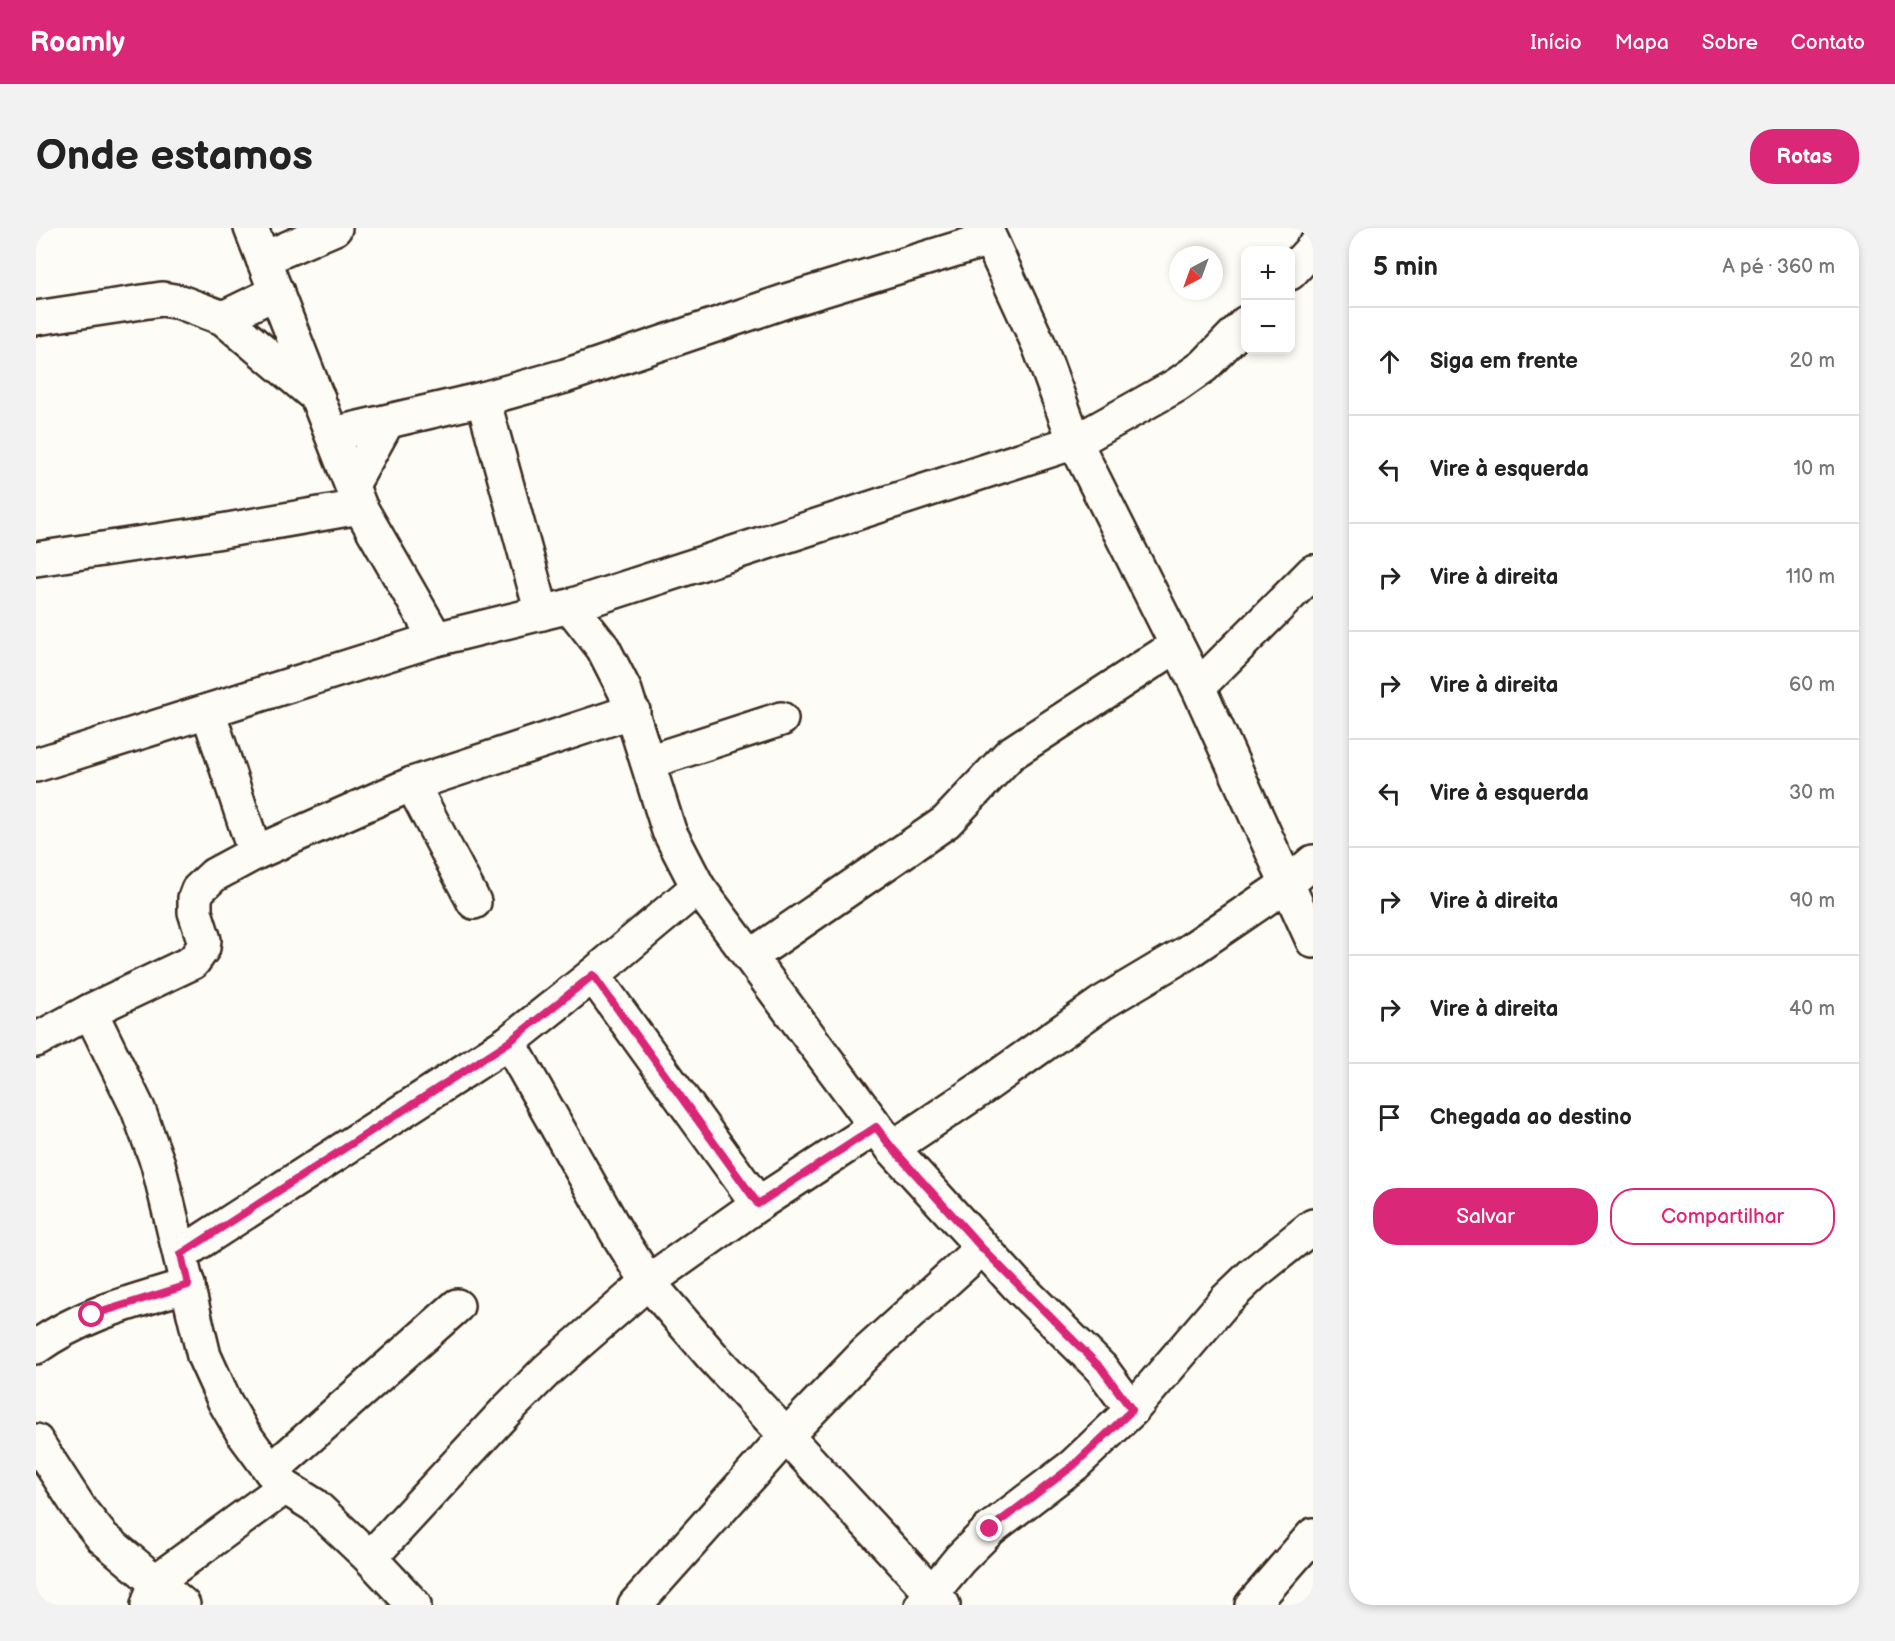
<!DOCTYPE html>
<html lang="pt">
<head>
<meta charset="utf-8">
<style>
	:root { --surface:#fff; --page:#f2f2f2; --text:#222; --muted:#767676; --line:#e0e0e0; --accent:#db2777 }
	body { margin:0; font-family:"Balsamiq Sans",sans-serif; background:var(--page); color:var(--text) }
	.controls { position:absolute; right:18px; top:18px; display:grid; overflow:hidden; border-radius:12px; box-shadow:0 3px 9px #0003 }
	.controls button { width:54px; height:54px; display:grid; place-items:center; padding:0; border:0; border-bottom:2px solid var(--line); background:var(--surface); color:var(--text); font:30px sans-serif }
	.compass { position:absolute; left:1133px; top:18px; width:54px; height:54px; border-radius:50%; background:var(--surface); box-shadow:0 3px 9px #0003; rotate:221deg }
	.stop { position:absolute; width:18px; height:18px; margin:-14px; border:4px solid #db2777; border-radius:50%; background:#fff }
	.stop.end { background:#db2777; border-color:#fff; box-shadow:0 2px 6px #0008 }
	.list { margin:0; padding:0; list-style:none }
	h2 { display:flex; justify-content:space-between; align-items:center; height:78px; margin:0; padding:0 24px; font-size:26px }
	h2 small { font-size:20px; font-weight:400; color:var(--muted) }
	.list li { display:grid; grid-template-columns:39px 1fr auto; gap:18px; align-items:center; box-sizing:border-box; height:108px; padding:0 24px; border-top:2px solid var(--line) }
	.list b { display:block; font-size:22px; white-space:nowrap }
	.list em { font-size:20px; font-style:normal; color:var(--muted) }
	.actions { display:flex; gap:12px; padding:18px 24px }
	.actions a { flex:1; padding:14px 0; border:2px solid var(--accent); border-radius:24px; text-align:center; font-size:21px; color:var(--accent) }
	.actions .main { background:var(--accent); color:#fff }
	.icon { flex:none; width:33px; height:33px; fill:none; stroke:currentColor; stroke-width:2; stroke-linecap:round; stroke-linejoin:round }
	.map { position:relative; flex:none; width:1277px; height:1377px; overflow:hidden; border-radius:24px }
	header { display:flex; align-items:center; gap:36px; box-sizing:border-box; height:84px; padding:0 30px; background:var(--accent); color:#fff }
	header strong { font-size:28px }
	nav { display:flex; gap:33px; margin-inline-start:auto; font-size:21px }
	.intro { display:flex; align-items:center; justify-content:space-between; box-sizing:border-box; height:144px; padding:0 36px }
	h1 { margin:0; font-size:42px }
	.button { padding:15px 27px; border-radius:24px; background:var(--accent); color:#fff; font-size:21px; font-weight:700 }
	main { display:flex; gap:36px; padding:0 36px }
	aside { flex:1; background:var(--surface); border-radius:24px; box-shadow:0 3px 9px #0003 }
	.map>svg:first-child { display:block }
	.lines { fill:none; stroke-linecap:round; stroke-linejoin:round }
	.street-casing { stroke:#3b2a1e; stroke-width:38 }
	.street { stroke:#fdfcf7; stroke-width:33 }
	.route { stroke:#db2777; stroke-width:8 }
</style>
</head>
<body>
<header>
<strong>Roamly</strong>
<nav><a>Início</a><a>Mapa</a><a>Sobre</a><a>Contato</a></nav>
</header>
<div class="intro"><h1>Onde estamos</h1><a class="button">Rotas</a></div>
<main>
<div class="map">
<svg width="1277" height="1377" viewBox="0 0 1277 1377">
	<rect width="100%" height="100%" fill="#fdfcf7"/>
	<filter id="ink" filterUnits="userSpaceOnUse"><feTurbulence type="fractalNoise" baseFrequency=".0167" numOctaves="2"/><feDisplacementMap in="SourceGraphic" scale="12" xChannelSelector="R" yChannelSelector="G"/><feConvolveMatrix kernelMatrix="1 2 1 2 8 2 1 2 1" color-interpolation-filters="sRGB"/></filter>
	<g filter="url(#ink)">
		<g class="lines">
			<g class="street-casing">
				<g id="street">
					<polyline points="215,0 324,279 400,411"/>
					<polyline points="949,0 1003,117 1039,214 1162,459 1277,713"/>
					<polyline points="227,31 299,0"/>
					<polyline points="1254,45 1277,20"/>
					<polyline points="0,90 126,71 144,74 187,90 282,170"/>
					<polyline points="187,90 241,64"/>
					<polyline points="447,171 506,385"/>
					<polyline points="297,206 447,171 529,148 750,73 953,11"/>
					<polyline points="316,257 351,194"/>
					<polyline points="0,331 180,304 324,279"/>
					<polyline points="534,378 567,420 589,463 633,603 662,659 856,920 980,1056 1065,1140 1096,1182 1038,1237 954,1301 924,1331 886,1377"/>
					<polyline points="1162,459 1277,344"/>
					<polyline points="172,483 219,625"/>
					<polyline points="612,534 745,491"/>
					<polyline points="0,537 400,411 534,378 1039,214 1141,157 1168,138 1210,95"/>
					<polyline points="376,556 438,674"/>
					<polyline points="715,728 910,594 974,526 1140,418"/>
					<polyline points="557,747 722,976"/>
					<polyline points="54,783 102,881 122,936 133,981 168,1128 189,1174 207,1205 235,1243 249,1259 278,1277 334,1330 378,1377"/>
					<polyline points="0,812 54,783 157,734 167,720 168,712 159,684 159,670 162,662 178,647 219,625 376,556 597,483"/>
					<polyline points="473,814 581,1005 612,1054 676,1128 907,1377"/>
					<polyline points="856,920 946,860 1066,775 1150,725 1251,656 1277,634"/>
					<polyline points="145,1026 473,814 557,747 662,659"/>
					<path d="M0,1119C48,1085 97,1074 152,1057"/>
					<polyline points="1096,1182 1190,1072 1217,1046 1277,998"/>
					<polyline points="0,1213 46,1284 66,1309 147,1377"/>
					<polyline points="235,1243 421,1078"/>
					<polyline points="334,1330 472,1181 511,1142 612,1054 722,976 840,899"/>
					<polyline points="112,1377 120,1353 249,1259"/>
					<polyline points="599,1377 750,1208 830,1125 946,1020"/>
					<polyline points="1216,1377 1277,1307"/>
				</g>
			</g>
			<use href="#street" class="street"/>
		</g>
	</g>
	<g class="lines" filter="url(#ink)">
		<polyline class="route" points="56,1087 152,1057 145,1026 473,814 557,747 722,976 840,899 856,920 946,1020 1065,1140 1096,1182 1038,1237 954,1301"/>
	</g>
</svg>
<div class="controls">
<button>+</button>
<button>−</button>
</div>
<svg class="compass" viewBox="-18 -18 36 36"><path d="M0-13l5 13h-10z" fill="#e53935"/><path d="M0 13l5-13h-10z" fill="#767676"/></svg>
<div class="stop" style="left:56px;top:1087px"></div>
<div class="stop end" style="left:954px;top:1301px"></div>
</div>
<aside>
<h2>5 min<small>A pé · 360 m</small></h2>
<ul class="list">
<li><svg class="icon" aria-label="ahead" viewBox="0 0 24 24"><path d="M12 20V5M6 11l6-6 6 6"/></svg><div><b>Siga em frente</b></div><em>20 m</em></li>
<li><svg class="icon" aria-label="left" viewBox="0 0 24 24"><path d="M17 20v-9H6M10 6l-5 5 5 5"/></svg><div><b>Vire à esquerda</b></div><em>10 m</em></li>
<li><svg class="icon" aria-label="right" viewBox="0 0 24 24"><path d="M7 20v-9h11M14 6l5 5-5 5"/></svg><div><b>Vire à direita</b></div><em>110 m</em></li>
<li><svg class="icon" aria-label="right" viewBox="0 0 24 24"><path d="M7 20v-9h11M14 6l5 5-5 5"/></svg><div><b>Vire à direita</b></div><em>60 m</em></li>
<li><svg class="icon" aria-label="left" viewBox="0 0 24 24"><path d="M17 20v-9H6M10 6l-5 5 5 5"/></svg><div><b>Vire à esquerda</b></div><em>30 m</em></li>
<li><svg class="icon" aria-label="right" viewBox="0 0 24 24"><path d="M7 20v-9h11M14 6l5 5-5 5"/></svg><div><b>Vire à direita</b></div><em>90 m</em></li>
<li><svg class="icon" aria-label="right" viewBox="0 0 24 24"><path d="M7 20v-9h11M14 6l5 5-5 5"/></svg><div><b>Vire à direita</b></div><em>40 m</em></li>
<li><svg class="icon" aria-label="arrive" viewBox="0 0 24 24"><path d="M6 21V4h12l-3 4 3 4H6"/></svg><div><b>Chegada ao destino</b></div></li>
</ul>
<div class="actions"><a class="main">Salvar</a><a>Compartilhar</a></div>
</aside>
</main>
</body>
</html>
